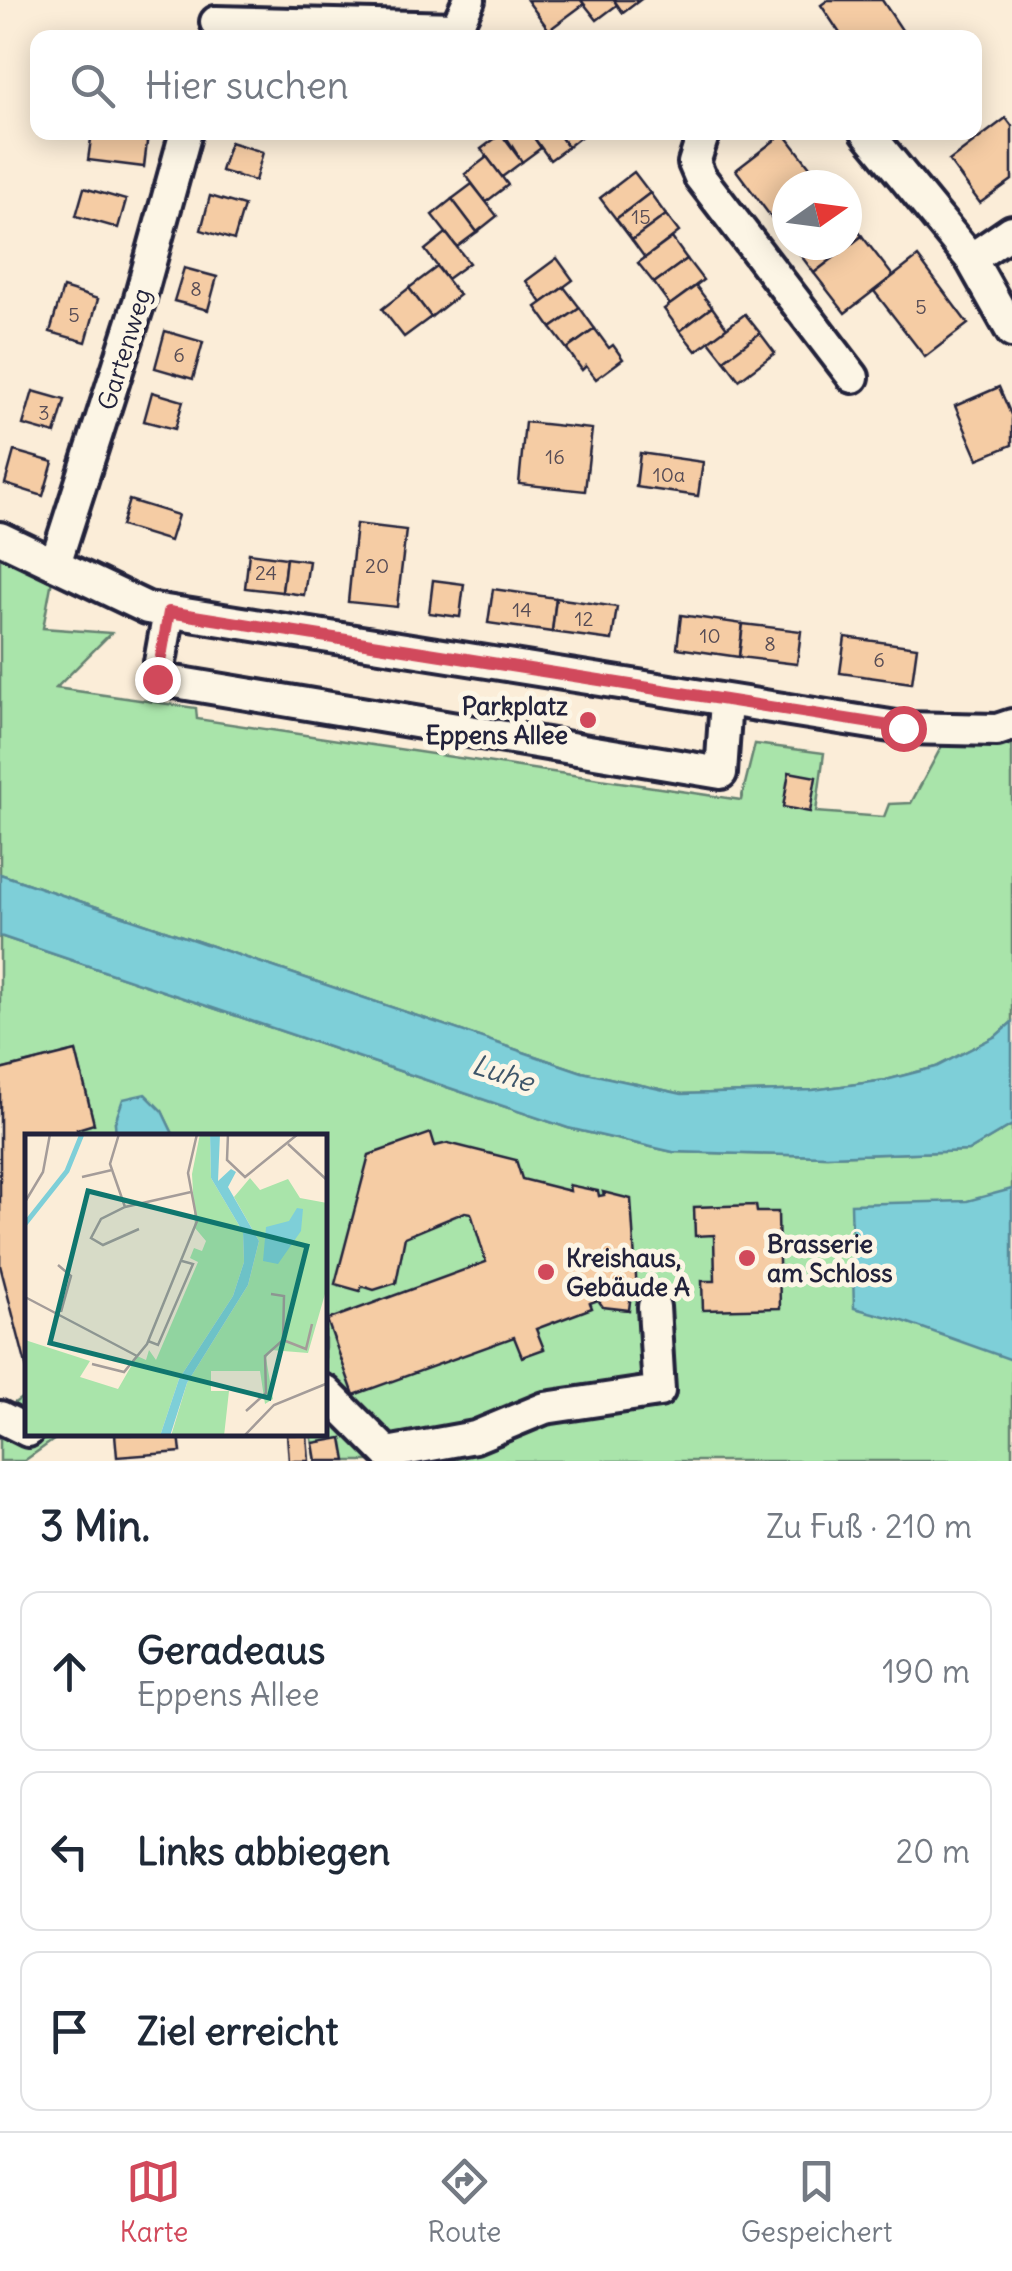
<!DOCTYPE html>
<html lang="de">
<head>
<meta charset="utf-8">
<style>
	:root { --surface:#fff; --page:#f2f2f3; --text:#1f2937; --muted:#747a83; --line:#e0e1e3; --accent:#d1495b }
	body { margin:0; font-family:Delius,sans-serif; background:var(--page); color:var(--text) }
	.compass { position:absolute; left:772px; top:170px; width:90px; height:90px; border-radius:50%; background:var(--surface); box-shadow:0 5px 25px #0003; rotate:76deg }
	.stop { position:absolute; width:30px; height:30px; margin:-22px; border:8px solid #d1495b; border-radius:50%; background:#fff }
	.stop.end { background:#d1495b; border-color:#fff; box-shadow:0 2px 10px #0008 }
	.list { margin:0; padding:0; list-style:none }
	h2 { display:flex; justify-content:space-between; align-items:center; height:130px; margin:0; padding:0 40px; font-size:42px }
	h2 small { font-size:32px; font-weight:400; color:var(--muted) }
	.list li { display:grid; grid-template-columns:65px 1fr auto; gap:30px; align-items:center; box-sizing:border-box; height:160px; margin:0 20px 20px; padding:0 20px; border:2px solid var(--line); border-radius:20px }
	.list b { display:block; font-size:38px; white-space:nowrap }
	.list p { margin:0; font-size:32px; white-space:nowrap; color:var(--muted) }
	.list em { font-size:32px; font-style:normal; color:var(--muted) }
	.icon { flex:none; width:55px; height:55px; fill:none; stroke:currentColor; stroke-width:2; stroke-linecap:round; stroke-linejoin:round }
	.map { position:relative; flex:none; width:1012px; height:1461px; overflow:hidden }
	.search { position:absolute; background:var(--surface); box-shadow:0 5px 25px #0003; left:30px; right:30px; top:30px; height:110px; display:flex; align-items:center; gap:25px; box-sizing:border-box; padding:0 35px; border-radius:20px; color:var(--muted); font-size:38px }
	.sheet { height:670px; background:var(--surface) }
	nav { display:flex; justify-content:space-around; align-items:center; box-sizing:border-box; height:140px; border-top:2px solid var(--line); background:var(--surface); font-size:28px; color:var(--muted) }
	nav a { display:grid; justify-items:center; gap:5px }
	nav .on { color:var(--accent) }
	.map>svg:first-child { display:block }
	.green { fill:#a9e4aa; stroke:#668372; stroke-width:2.5 }
	.water { fill:#7ecfd8; stroke:#598a99; stroke-width:2.5 }
	.building { fill:#f5cca4; stroke:#22223b; stroke-width:2.5 }
	.lines { fill:none; stroke-linecap:round; stroke-linejoin:round }
	.minor-casing { stroke:#22223b; stroke-width:38 }
	.minor { stroke:#fcf5e5; stroke-width:30 }
	.route { stroke:#d1495b; stroke-width:12 }
	.poi-dot { fill:#d1495b; stroke:#fcf5e5; stroke-width:4 }
	.labels { text-anchor:middle; stroke-width:10; stroke-linejoin:round; paint-order:stroke }
	.number-label { font-size:20px; fill:#574c55 }
	.street-label { font-size:25px; fill:#22223b; stroke:#fcf5e5 }
	.poi-label { font-size:25px; font-weight:bold; fill:#22223b; stroke:#fcf5e5; text-anchor:start }
	.water-label { font-size:28px; font-style:italic; fill:#3e566a; stroke:#fcf5e5 }
	.inset-river { fill:none; stroke:#7ecfd8; stroke-width:5 }
	.inset-road { fill:none; stroke:#a49c99; stroke-width:2.5 }
	.view { fill:#0f766e; fill-opacity:0.15; stroke:#0f766e; stroke-width:5 }
	.inset-edge { fill:none; stroke:#22223b; stroke-width:5 }
</style>
</head>
<body>
<div class="map">
<svg width="1012" height="1461" viewBox="0 0 1012 1461">
	<rect width="100%" height="100%" fill="#fbedd8"/>
	<filter id="ink" filterUnits="userSpaceOnUse"><feTurbulence type="fractalNoise" baseFrequency=".01" numOctaves="2"/><feDisplacementMap in="SourceGraphic" scale="20" xChannelSelector="R" yChannelSelector="G"/><feConvolveMatrix kernelMatrix="1 2 1 2 8 2 1 2 1" color-interpolation-filters="sRGB"/></filter>
	<g filter="url(#ink)">
		<g class="green">
			<polygon points="0,538 55,564 43,628 111,633 56,688 196,708 197,719 741,800 755,744 824,753 816,812 884,817 889,804 911,803 950,731 1012,725 1012,1022 996,1036 936,1067 886,1080 813,1090 682,1094 582,1072 0,874"/>
			<polygon points="0,936 568,1128 673,1152 827,1156 968,1151 1012,1125 1012,1461 316,1461 311,1434 325,1434 325,1136 174,1136 162,1111 115,1122 116,1136 79,1136 77,1129 94,1124 76,1051 0,1070"/>
			<polygon points="27,1394 28,1434 62,1434 24,1461 0,1461 0,1413"/>
		</g>
		<g class="water">
			<polygon points="0,874 582,1072 682,1094 813,1090 886,1080 936,1067 996,1036 1012,1022 1012,1125 968,1151 827,1156 673,1152 568,1128 0,936"/>
			<polygon points="145,1094 162,1111 174,1136 116,1136 115,1122 123,1099"/>
			<polygon points="1012,1189 1012,1360 903,1321 854,1308 851,1204 967,1201"/>
		</g>
		<g class="building">
			<polygon points="527,0 581,0 584,4 549,30"/>
			<polygon points="581,0 614,0 617,5 597,20"/>
			<polygon points="614,0 640,0 623,13"/>
			<polygon points="828,0 882,0 906,36 843,38 821,5"/>
			<polygon points="1006,118 1012,126 1012,180 980,203 949,161"/>
			<polygon points="92,132 148,134 144,167 88,160"/>
			<polygon points="503,132 530,132 541,148 522,162"/>
			<polygon points="530,132 557,132 568,147 550,160"/>
			<polygon points="557,132 581,132 583,135 568,147"/>
			<polygon points="784,133 823,184 787,185 787,211 774,221 736,170"/>
			<polygon points="501,134 522,162 502,177 481,149"/>
			<polygon points="230,142 263,152 255,181 221,171"/>
			<polygon points="487,157 508,185 486,202 465,174"/>
			<polygon points="634,172 650,193 616,219 600,198"/>
			<polygon points="472,184 497,216 477,232 452,199"/>
			<polygon points="84,188 126,200 118,228 76,216"/>
			<polygon points="650,193 666,215 632,240 616,219"/>
			<polygon points="210,196 244,206 234,240 201,230"/>
			<polygon points="452,199 477,232 457,247 432,215"/>
			<polygon points="787,211 787,237 774,221"/>
			<polygon points="666,215 679,232 645,258 632,240"/>
			<polygon points="847,216 862,236 814,273 793,245 847,245"/>
			<polygon points="446,233 469,263 447,279 425,250"/>
			<polygon points="862,236 893,276 845,313 814,273"/>
			<polygon points="672,238 687,259 654,283 638,263"/>
			<polygon points="918,257 968,324 925,357 874,291"/>
			<polygon points="557,258 573,280 542,303 526,281"/>
			<polygon points="687,259 703,280 670,305 654,283"/>
			<polygon points="437,267 459,295 431,317 409,288"/>
			<polygon points="184,268 217,277 208,310 174,301"/>
			<polygon points="696,286 712,307 680,331 664,309"/>
			<polygon points="564,287 580,308 551,328 536,307"/>
			<polygon points="63,288 98,299 86,342 50,332"/>
			<polygon points="409,288 431,317 404,337 382,309"/>
			<polygon points="712,307 727,328 696,351 680,331"/>
			<polygon points="580,308 595,329 567,349 551,328"/>
			<polygon points="745,314 760,333 724,360 709,341"/>
			<polygon points="595,329 609,348 613,345 623,359 596,379 586,366 582,370 567,349"/>
			<polygon points="165,331 203,342 193,379 155,368"/>
			<polygon points="760,333 775,353 739,380 724,360"/>
			<polygon points="999,387 1012,417 1012,445 978,459 955,406"/>
			<polygon points="33,391 65,400 55,434 23,425"/>
			<polygon points="152,392 183,401 175,429 144,421"/>
			<polygon points="525,422 592,429 585,491 519,484"/>
			<polygon points="14,451 53,462 43,496 5,484"/>
			<polygon points="640,453 703,462 698,496 636,487"/>
			<polygon points="129,500 178,515 170,541 121,526"/>
			<polygon points="356,524 406,530 397,607 348,602"/>
			<polygon points="249,553 286,558 282,592 245,588"/>
			<polygon points="286,558 309,561 304,595 282,592"/>
			<polygon points="433,580 464,584 460,617 429,613"/>
			<polygon points="493,589 556,598 552,632 488,623"/>
			<polygon points="556,598 617,607 612,640 552,632"/>
			<polygon points="681,615 743,624 739,657 677,648"/>
			<polygon points="743,624 801,631 797,664 739,657"/>
			<polygon points="845,637 917,647 912,683 840,673"/>
			<polygon points="789,772 816,777 810,812 783,807"/>
			<polygon points="76,1051 94,1124 77,1129 79,1136 28,1136 28,1373 0,1265 0,1070"/>
			<polygon points="431,1133 435,1146 448,1143 516,1160 522,1179 570,1191 569,1185 598,1191 599,1196 604,1195 603,1192 631,1199 637,1292 631,1293 629,1310 603,1307 598,1300 590,1303 592,1308 536,1329 544,1349 522,1357 514,1337 354,1395 327,1320 486,1262 471,1213 465,1212 405,1237 396,1283 374,1290 362,1286 360,1291 335,1284 369,1155"/>
			<polygon points="756,1205 757,1212 778,1212 780,1308 703,1310 702,1281 715,1281 714,1235 695,1236 694,1207"/>
			<polygon points="115,1434 179,1434 181,1452 117,1457"/>
			<polygon points="287,1434 307,1434 309,1461 289,1461"/>
			<polygon points="342,1438 346,1461 316,1461 313,1443"/>
		</g>
		<g class="lines">
			<g class="minor-casing">
				<g id="minor">
					<polyline points="216,22 456,28 469,0"/>
					<polyline points="704,132 694,163 700,177 853,377"/>
					<polyline points="867,132 971,259 1012,332"/>
					<polyline points="971,259 1012,231"/>
					<polyline points="0,538 147,608 903,728 997,730 1012,725"/>
					<polyline points="55,564 139,302 186,132"/>
					<polyline points="169,612 157,679 721,773 726,701"/>
					<polyline points="325,1391 387,1453 475,1437 545,1408 659,1391 654,1307"/>
					<polyline points="0,1417 28,1431"/>
				</g>
			</g>
			<use href="#minor" class="minor"/>
		</g>
	</g>
	<g class="lines" filter="url(#ink)">
		<polyline class="route" points="157,679 169,612 903,728"/>
	</g>
	<g class="poi-dot">
		<circle cx="588" cy="720" r="10"/>
		<circle cx="747" cy="1258" r="10"/>
		<circle cx="546" cy="1272" r="10"/>
	</g>
	<g class="labels">
		<g class="number-label">
			<text x="641" y="224">15</text>
			<text x="196" y="296">8</text>
			<text x="921" y="314">5</text>
			<text x="74" y="322">5</text>
			<text x="179" y="362">6</text>
			<text x="44" y="420">3</text>
			<text x="555" y="464">16</text>
			<text x="669" y="482">10a</text>
			<text x="377" y="573">20</text>
			<text x="266" y="580">24</text>
			<text x="522" y="617">14</text>
			<text x="584" y="626">12</text>
			<text x="710" y="643">10</text>
			<text x="770" y="651">8</text>
			<text x="879" y="667">6</text>
		</g>
		<g class="street-label">
			<text transform="translate(124 349) rotate(-73)" y="9">Gartenweg</text>
		</g>
		<g class="poi-label">
			<text x="568" y="715" text-anchor="end">Parkplatz<tspan x="568" dy="29">Eppens Allee</tspan></text>
			<text x="767" y="1253">Brasserie<tspan x="767" dy="29">am Schloss</tspan></text>
			<text x="566" y="1267">Kreishaus,<tspan x="566" dy="29">Gebäude A</tspan></text>
		</g>
		<g class="water-label">
			<text transform="translate(503 1073) rotate(18)" y="10">Luhe</text>
		</g>
	</g>
	<g transform="translate(25 1134)">
		<rect width="302" height="302" fill="#fbedd8"/>
		<path d="M175,0H185L186,44L218,98L219,128L208,162L154,245L135,302H0V206L65,227L55,243L93,255L112,222L121,226L124,216L131,226L173,128L165,124L169,114L177,117L181,107L170,94L167,40ZM225,44L235,56L263,45L275,64L302,69V153L283,219L246,216L241,224L248,265L240,270L235,237H186V257H204L199,302H146L162,249L223,151L234,107L209,63Z" fill="#a9e4aa"/>
		<path d="M185,0H195L193,47L206,35L211,38L203,53L234,107L223,151L162,249L145,302H135L154,245L208,162L219,128L218,98L186,44ZM272,74L278,75L276,97L253,130L238,127L241,93L264,87Z" fill="#7ecfd8"/>
		<path class="inset-river" d="M0,90L42,37L57,0"/>
		<path class="inset-road" d="M94,0L85,30L100,73M203,0L202,26L220,43L273,0M263,10L303,47M57,43L87,36M0,68L18,38L25,0M114,95L78,111L66,104L76,85L100,73L166,58M33,131L46,142L36,178M0,163L112,222M258,206L281,215L287,190M123,207L133,211L168,130L157,127M67,230L99,238L122,210L172,87L163,39L172,0M221,277L241,259L240,222L258,206L259,162L246,160M219,302L249,271L303,249"/>
		<path class="view" d="M63,57L282,112L244,264L25,209Z"/>
		<rect width="302" height="302" class="inset-edge"/>
	</g>
</svg>
<svg class="compass" viewBox="-18 -18 36 36"><path d="M0-13l5 13h-10z" fill="#e53935"/><path d="M0 13l5-13h-10z" fill="#747a83"/></svg>
<div class="stop" style="left:903px;top:728px"></div>
<div class="stop end" style="left:157px;top:679px"></div>
<div class="search"><svg class="icon" aria-label="search" viewBox="0 0 24 24"><circle cx="10" cy="10" r="6"/><path d="M15 15l6 6"/></svg>Hier suchen</div>
</div>
<section class="sheet">
<h2>3 Min.<small>Zu Fuß · 210 m</small></h2>
<ul class="list">
<li><svg class="icon" aria-label="ahead" viewBox="0 0 24 24"><path d="M12 20V5M6 11l6-6 6 6"/></svg><div><b>Geradeaus</b><p>Eppens Allee</p></div><em>190 m</em></li>
<li><svg class="icon" aria-label="left" viewBox="0 0 24 24"><path d="M17 20v-9H6M10 6l-5 5 5 5"/></svg><div><b>Links abbiegen</b></div><em>20 m</em></li>
<li><svg class="icon" aria-label="arrive" viewBox="0 0 24 24"><path d="M6 21V4h12l-3 4 3 4H6"/></svg><div><b>Ziel erreicht</b></div></li>
</ul>
</section>
<nav>
<a class="on"><svg class="icon" aria-label="map" viewBox="0 0 24 24"><path d="M3 6l6-2 6 2 6-2v14l-6 2-6-2-6 2zM9 4v14M15 6v14"/></svg>Karte</a>
<a><svg class="icon" aria-label="directions" viewBox="0 0 24 24"><path d="M12 3l9 9-9 9-9-9zM9 14v-3h6M13 9l2 2-2 2"/></svg>Route</a>
<a><svg class="icon" aria-label="saved" viewBox="0 0 24 24"><path d="M7 4h10v16l-5-4-5 4z"/></svg>Gespeichert</a>
</nav>
</body>
</html>
